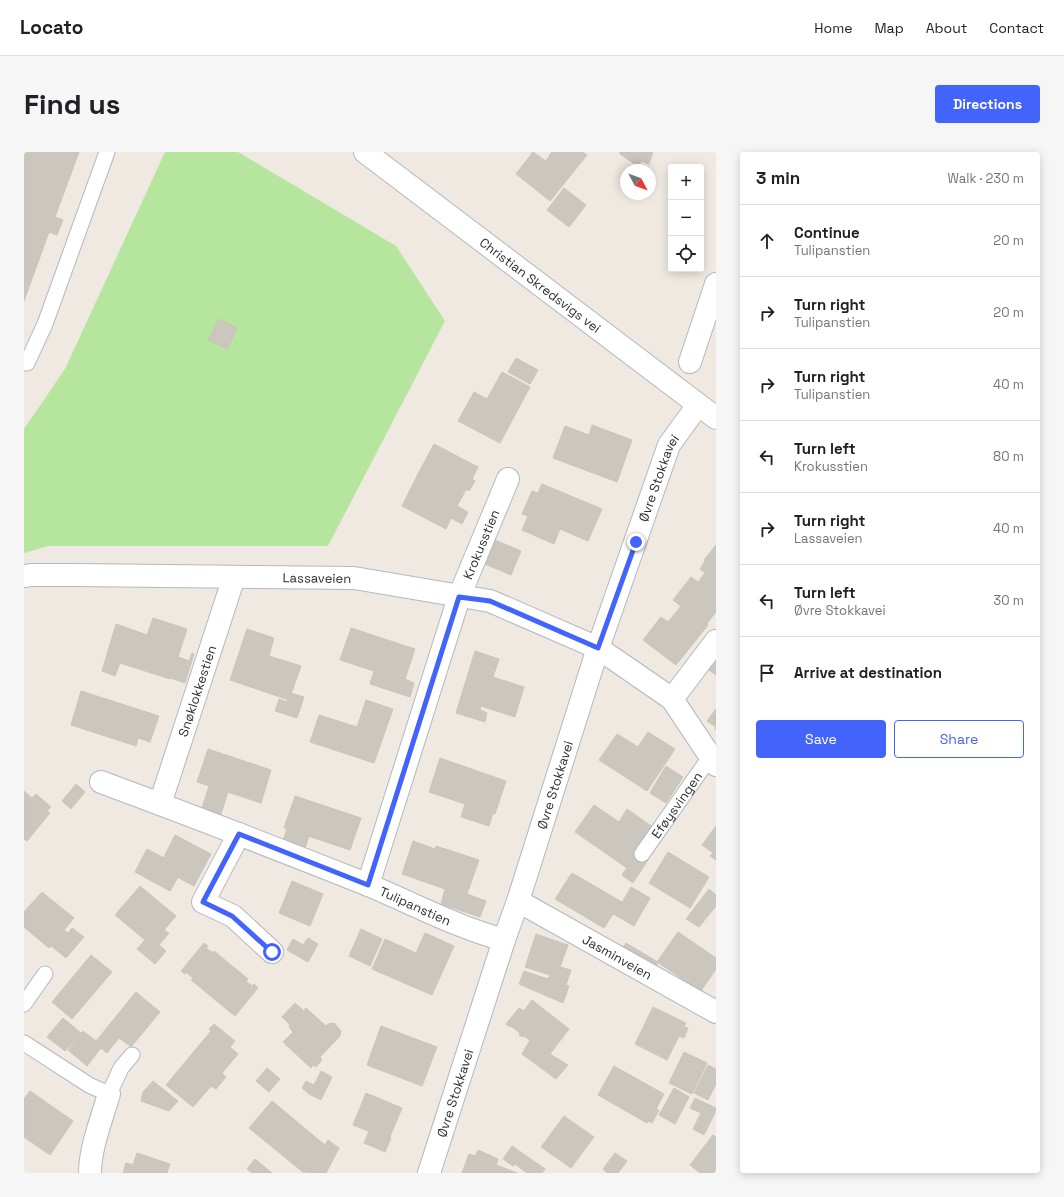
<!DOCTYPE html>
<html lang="en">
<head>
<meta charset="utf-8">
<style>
	:root { --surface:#fff; --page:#f6f6f6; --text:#202124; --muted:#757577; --line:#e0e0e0; --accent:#4264fb }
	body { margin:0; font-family:"Space Grotesk",sans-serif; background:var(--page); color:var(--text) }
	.controls { position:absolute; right:12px; top:12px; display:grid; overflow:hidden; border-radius:4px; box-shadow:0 2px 10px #0003 }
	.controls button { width:36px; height:36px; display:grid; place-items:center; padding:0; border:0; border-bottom:1px solid var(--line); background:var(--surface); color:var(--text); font:20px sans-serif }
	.compass { position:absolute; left:596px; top:12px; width:36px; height:36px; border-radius:50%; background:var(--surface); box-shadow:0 2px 10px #0003; rotate:131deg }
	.stop { position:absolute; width:12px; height:12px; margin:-9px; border:3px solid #4264fb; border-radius:50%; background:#fff }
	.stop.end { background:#4264fb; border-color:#fff; box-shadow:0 1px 4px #0008 }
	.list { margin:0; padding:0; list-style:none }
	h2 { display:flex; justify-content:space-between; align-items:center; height:52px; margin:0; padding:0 16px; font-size:17px }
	h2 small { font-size:13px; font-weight:400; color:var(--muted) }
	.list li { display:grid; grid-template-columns:26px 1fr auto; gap:12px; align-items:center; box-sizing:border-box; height:72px; padding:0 16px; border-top:1px solid var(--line) }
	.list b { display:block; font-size:15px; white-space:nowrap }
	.list p { margin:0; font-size:13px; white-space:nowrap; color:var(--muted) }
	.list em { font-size:13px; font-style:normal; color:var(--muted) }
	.actions { display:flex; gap:8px; padding:12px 16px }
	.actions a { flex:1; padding:9px 0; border:1px solid var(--accent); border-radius:4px; text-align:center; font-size:14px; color:var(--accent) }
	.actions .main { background:var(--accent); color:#fff }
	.icon { flex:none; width:22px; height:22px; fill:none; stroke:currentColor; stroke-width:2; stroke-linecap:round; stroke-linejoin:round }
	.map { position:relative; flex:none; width:692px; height:1021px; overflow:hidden; border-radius:4px }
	header { display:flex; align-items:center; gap:24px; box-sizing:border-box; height:56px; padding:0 20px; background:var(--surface); border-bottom:1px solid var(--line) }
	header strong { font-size:19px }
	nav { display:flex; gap:22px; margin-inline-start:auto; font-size:14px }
	.intro { display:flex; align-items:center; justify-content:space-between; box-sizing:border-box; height:96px; padding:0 24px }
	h1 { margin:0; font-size:28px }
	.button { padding:10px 18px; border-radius:4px; background:var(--accent); color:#fff; font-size:14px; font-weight:700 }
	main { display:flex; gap:24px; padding:0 24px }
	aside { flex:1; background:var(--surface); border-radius:4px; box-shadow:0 2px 10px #0003 }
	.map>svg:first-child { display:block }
	.green { fill:#b6e59e }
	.building { fill:#cbc7bf; stroke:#cbc5ba }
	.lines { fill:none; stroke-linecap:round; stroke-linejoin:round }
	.lane-casing { stroke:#b4b7c1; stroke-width:17 }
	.street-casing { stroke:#b4b7c1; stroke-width:24 }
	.secondary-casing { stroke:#b4b7c1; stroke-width:24 }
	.lane { stroke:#fff; stroke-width:15 }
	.street { stroke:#fff; stroke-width:22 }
	.secondary { stroke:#fff; stroke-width:22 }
	.route { stroke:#4264fb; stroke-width:5 }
	.labels { text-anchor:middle; stroke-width:4; stroke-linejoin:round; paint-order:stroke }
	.street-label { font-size:13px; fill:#2e2e2e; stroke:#fff }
</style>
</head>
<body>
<header>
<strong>Locato</strong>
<nav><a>Home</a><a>Map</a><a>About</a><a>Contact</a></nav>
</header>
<div class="intro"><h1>Find us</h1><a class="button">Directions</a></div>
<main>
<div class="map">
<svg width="692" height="1021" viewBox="0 0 692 1021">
	<rect width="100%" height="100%" fill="#efe9e1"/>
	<polygon class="green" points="141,0 214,0 372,94 421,169 304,394 24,394 0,401 0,277 41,217"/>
	<g class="building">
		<polygon points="0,0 55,0 31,65 39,68 33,83 25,80 0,149"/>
		<polygon points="509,0 522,9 528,0 559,0 563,3 526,49 492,22"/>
		<polygon points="596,0 629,0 625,12 617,9 615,15 596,2"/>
		<polygon points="540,36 562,53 545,75 523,58"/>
		<polygon points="195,167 213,176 203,197 184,188"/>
		<polygon points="492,206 514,218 506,232 484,220"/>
		<polygon points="478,220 506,235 476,291 434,269 450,240 463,247"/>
		<polygon points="568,273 608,288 593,330 529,306 541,274 565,283"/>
		<polygon points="410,292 454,315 448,327 451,329 445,339 442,337 438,345 394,322"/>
		<polygon points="394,322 438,345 433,354 444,360 438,372 427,366 422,377 378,354"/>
		<polygon points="518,332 578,357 564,389 536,377 530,392 498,378 504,364 498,362 508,339 514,341"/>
		<polygon points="471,388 497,399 487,423 461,412"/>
		<polygon points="692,393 692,417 680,408"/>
		<polygon points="681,409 692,417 692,460 682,473 649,448 667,425 674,430 681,421 676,417"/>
		<polygon points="657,454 684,473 652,513 619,488 637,465 644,470"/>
		<polygon points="129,466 163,477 154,505 165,509 168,501 170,502 161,531 146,526 146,527 96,511 91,524 78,519 92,472 123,483"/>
		<polygon points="327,476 391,497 381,527 390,531 386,545 346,532 350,519 316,508"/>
		<polygon points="223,477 250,486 245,504 277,514 265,548 206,528"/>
		<polygon points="451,499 475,507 469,525 500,535 491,565 457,554 456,558 463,561 461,570 432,561"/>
		<polygon points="692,509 692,523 685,518"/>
		<polygon points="57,539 135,564 126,590 114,586 112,594 47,573"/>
		<polygon points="267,541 280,545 273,566 251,559 255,547 263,550 264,547 265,548"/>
		<polygon points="342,548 369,557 350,611 286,590 295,563 333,575"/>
		<polygon points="692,557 692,578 691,577 692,575 683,569"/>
		<polygon points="624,580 651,597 623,639 575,608 593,582 614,595"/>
		<polygon points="184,597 247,618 237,651 173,630"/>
		<polygon points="416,606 482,629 471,662 469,661 465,674 437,665 441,652 405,640"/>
		<polygon points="642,614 659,625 642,651 626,641"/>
		<polygon points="52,632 61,640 47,657 38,649"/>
		<polygon points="185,634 204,640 195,668 176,662"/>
		<polygon points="0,639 8,646 12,642 27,655 23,659 26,661 3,689 0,687"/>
		<polygon points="271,644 337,666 326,698 260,676"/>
		<polygon points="570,653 595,670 603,657 630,676 603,716 551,680"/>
		<polygon points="692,674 692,708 686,704 689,701 678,693"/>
		<polygon points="263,677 285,684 280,699 258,691"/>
		<polygon points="151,683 187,702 170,734 135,715"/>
		<polygon points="389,689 411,697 412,694 455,708 443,742 462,749 456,765 417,752 421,737 378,722"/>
		<polygon points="123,697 140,706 135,715 154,725 146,739 111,720"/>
		<polygon points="644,700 685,725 666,756 625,731"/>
		<polygon points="613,701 624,708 609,731 598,723"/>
		<polygon points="548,721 598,750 591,763 589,762 580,776 531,747"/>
		<polygon points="268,729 299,742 286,774 255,761"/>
		<polygon points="116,734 152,764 140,778 145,781 135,793 142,799 131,812 113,797 121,788 91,763"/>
		<polygon points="607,735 626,746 610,774 591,763"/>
		<polygon points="685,737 692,743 692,754 675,775 662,767"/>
		<polygon points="18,740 50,766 40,778 44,781 48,776 60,785 42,806 27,794 25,796 0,775 0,760"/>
		<polygon points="337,777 358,787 346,814 325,804"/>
		<polygon points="654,780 692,806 692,817 677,839 633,810"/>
		<polygon points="401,781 430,794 408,843 348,817 361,787 392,801"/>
		<polygon points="512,782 544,793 536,815 547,818 542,833 545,834 539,851 495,832 500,819 524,827 526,823 501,815"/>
		<polygon points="284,786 294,792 284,810 263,798 269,787 279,793"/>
		<polygon points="180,791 184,794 182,796 189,801 190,799 224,827 222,829 228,834 230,832 234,836 211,864 167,828 169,826 162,820 161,822 157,819"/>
		<polygon points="602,791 634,810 630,818 597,798"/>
		<polygon points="67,803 88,820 48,867 28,850"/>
		<polygon points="112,840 136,860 107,895 95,886 83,901 77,896 63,914 44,898 59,879 72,889"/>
		<polygon points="508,848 545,877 526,902 544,913 532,927 498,902 506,888 500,884 499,885 495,883 496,881 487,874 486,875 482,872 495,856 500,859"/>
		<polygon points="271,851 280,859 282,856 302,874 304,872 310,871 317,879 316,884 296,905 298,908 292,915 289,913 287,916 259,890 269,880 265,875 266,873 258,865"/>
		<polygon points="629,855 662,871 660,875 664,876 660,886 655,884 643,908 611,892"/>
		<polygon points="39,866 57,881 41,899 23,885"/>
		<polygon points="190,872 211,889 206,895 214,902 198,921 202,925 192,937 187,934 169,955 142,933 187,879 185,877"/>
		<polygon points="357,874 413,895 398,934 343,913"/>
		<polygon points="660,900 683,911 668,942 645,931"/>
		<polygon points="684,913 692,917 692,932 684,948 670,941"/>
		<polygon points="590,914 640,942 632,957 635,958 628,971 625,969 623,971 574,943"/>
		<polygon points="243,916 256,927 245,940 232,929"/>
		<polygon points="297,919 308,925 297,948 285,942 278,936 282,929 290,933"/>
		<polygon points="129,929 154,949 145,959 117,949 119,940"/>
		<polygon points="650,936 665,945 651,972 635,963"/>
		<polygon points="6,939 49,969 26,1003 0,985 0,947"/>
		<polygon points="342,941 378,956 365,987 329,973"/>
		<polygon points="671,946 692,956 692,959 680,983 669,977 677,961 666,956"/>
		<polygon points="248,949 302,994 280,1021 225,976"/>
		<polygon points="540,964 570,985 547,1016 517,995"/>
		<polygon points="345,979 365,987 366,985 367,986 361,1000 340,991"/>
		<polygon points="689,983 692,985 692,1021 676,1021 666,1013"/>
		<polygon points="304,988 315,996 302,1021 283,1021 281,1019 302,994 301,993"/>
		<polygon points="488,994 521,1017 518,1021 503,1021 491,1012 489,1014 479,1007"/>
		<polygon points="454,998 474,1007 472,1013 493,1021 438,1021 445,1002 451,1004"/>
		<polygon points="113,1001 146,1012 143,1021 99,1021 102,1011 109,1013"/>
		<polygon points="591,1001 603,1009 594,1021 583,1021 579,1017"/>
		<polygon points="231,1007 248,1021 228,1021 223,1017"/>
	</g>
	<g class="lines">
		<g class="lane-casing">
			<g id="lane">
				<polyline points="0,209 3,211 21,172 83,0"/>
				<path id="s1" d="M618,702L686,605"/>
				<polyline points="0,852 21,822"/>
				<polyline points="0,891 65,933 85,942 97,916 108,903"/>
			</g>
		</g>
		<g class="street-casing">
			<g id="street">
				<polyline points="666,210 692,132"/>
				<path id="s2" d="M0,424L7,423H52L330,426L466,449L574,496L648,547L692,613"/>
				<polyline points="648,547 692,489"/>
				<path id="s3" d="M77,630C166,663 254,697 342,732C388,751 432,775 480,788"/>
				<path id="s4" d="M136,652L210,425"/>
				<polyline points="215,682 179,750 209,764 248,800"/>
				<path id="s5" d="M344,733L435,445L484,327"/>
				<path id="s6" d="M494,749L692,860"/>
				<path d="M66,1021C66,996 78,966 85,942"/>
				<path id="s7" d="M405,1021L480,788L494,749L574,496L645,293L674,253"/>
			</g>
		</g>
		<g class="secondary-casing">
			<g id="secondary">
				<path id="s8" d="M341,0L692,266"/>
			</g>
		</g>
		<use href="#lane" class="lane"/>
		<use href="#street" class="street"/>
		<use href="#secondary" class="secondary"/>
	</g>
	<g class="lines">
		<polyline class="route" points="248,800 208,764 179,750 215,682 344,733 435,445 466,449 574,496 612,390"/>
	</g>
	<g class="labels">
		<g class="street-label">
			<text dy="5" stroke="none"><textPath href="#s8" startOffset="220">Christian Skredsvigs vei</textPath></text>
			<text dy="5" stroke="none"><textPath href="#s7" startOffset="732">Øvre Stokkavei</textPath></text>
			<text dy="5" stroke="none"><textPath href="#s5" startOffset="359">Krokusstien</textPath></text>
			<text dy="5" stroke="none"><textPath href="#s2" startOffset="293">Lassaveien</textPath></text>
			<text dy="5" stroke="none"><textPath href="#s4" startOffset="119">Snøklokkestien</textPath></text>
			<text dy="5" stroke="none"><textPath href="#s7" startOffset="408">Øvre Stokkavei</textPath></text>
			<text dy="5" stroke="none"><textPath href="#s1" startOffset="60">Eføysvingen</textPath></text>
			<text dy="5" stroke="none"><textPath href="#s3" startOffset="338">Tulipanstien</textPath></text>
			<text dy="5" stroke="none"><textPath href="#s6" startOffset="114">Jasminveien</textPath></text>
			<text dy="5" stroke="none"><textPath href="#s7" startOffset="84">Øvre Stokkavei</textPath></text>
		</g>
	</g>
</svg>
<div class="controls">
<button>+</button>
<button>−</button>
<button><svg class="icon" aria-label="locate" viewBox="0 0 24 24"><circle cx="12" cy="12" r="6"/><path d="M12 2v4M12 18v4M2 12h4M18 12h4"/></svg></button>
</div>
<svg class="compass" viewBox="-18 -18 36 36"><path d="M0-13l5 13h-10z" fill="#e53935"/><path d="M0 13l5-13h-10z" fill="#757577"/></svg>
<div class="stop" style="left:248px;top:800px"></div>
<div class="stop end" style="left:612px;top:390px"></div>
</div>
<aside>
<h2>3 min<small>Walk · 230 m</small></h2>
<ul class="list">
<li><svg class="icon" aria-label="ahead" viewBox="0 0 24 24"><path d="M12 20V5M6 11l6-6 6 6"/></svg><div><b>Continue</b><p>Tulipanstien</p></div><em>20 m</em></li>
<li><svg class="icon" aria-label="right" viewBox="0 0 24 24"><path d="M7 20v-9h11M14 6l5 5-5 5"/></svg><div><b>Turn right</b><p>Tulipanstien</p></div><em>20 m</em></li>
<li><svg class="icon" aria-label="right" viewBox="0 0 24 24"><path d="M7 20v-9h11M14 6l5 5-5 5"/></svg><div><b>Turn right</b><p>Tulipanstien</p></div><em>40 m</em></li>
<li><svg class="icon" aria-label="left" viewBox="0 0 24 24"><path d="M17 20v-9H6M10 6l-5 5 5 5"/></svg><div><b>Turn left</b><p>Krokusstien</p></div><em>80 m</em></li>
<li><svg class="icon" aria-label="right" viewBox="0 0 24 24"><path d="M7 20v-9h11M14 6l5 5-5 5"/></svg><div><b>Turn right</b><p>Lassaveien</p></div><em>40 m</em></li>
<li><svg class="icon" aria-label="left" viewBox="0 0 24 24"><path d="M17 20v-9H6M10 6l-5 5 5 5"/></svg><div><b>Turn left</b><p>Øvre Stokkavei</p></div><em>30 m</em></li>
<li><svg class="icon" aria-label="arrive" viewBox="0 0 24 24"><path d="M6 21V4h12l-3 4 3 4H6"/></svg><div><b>Arrive at destination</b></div></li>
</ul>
<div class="actions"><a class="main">Save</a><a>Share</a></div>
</aside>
</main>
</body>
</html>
